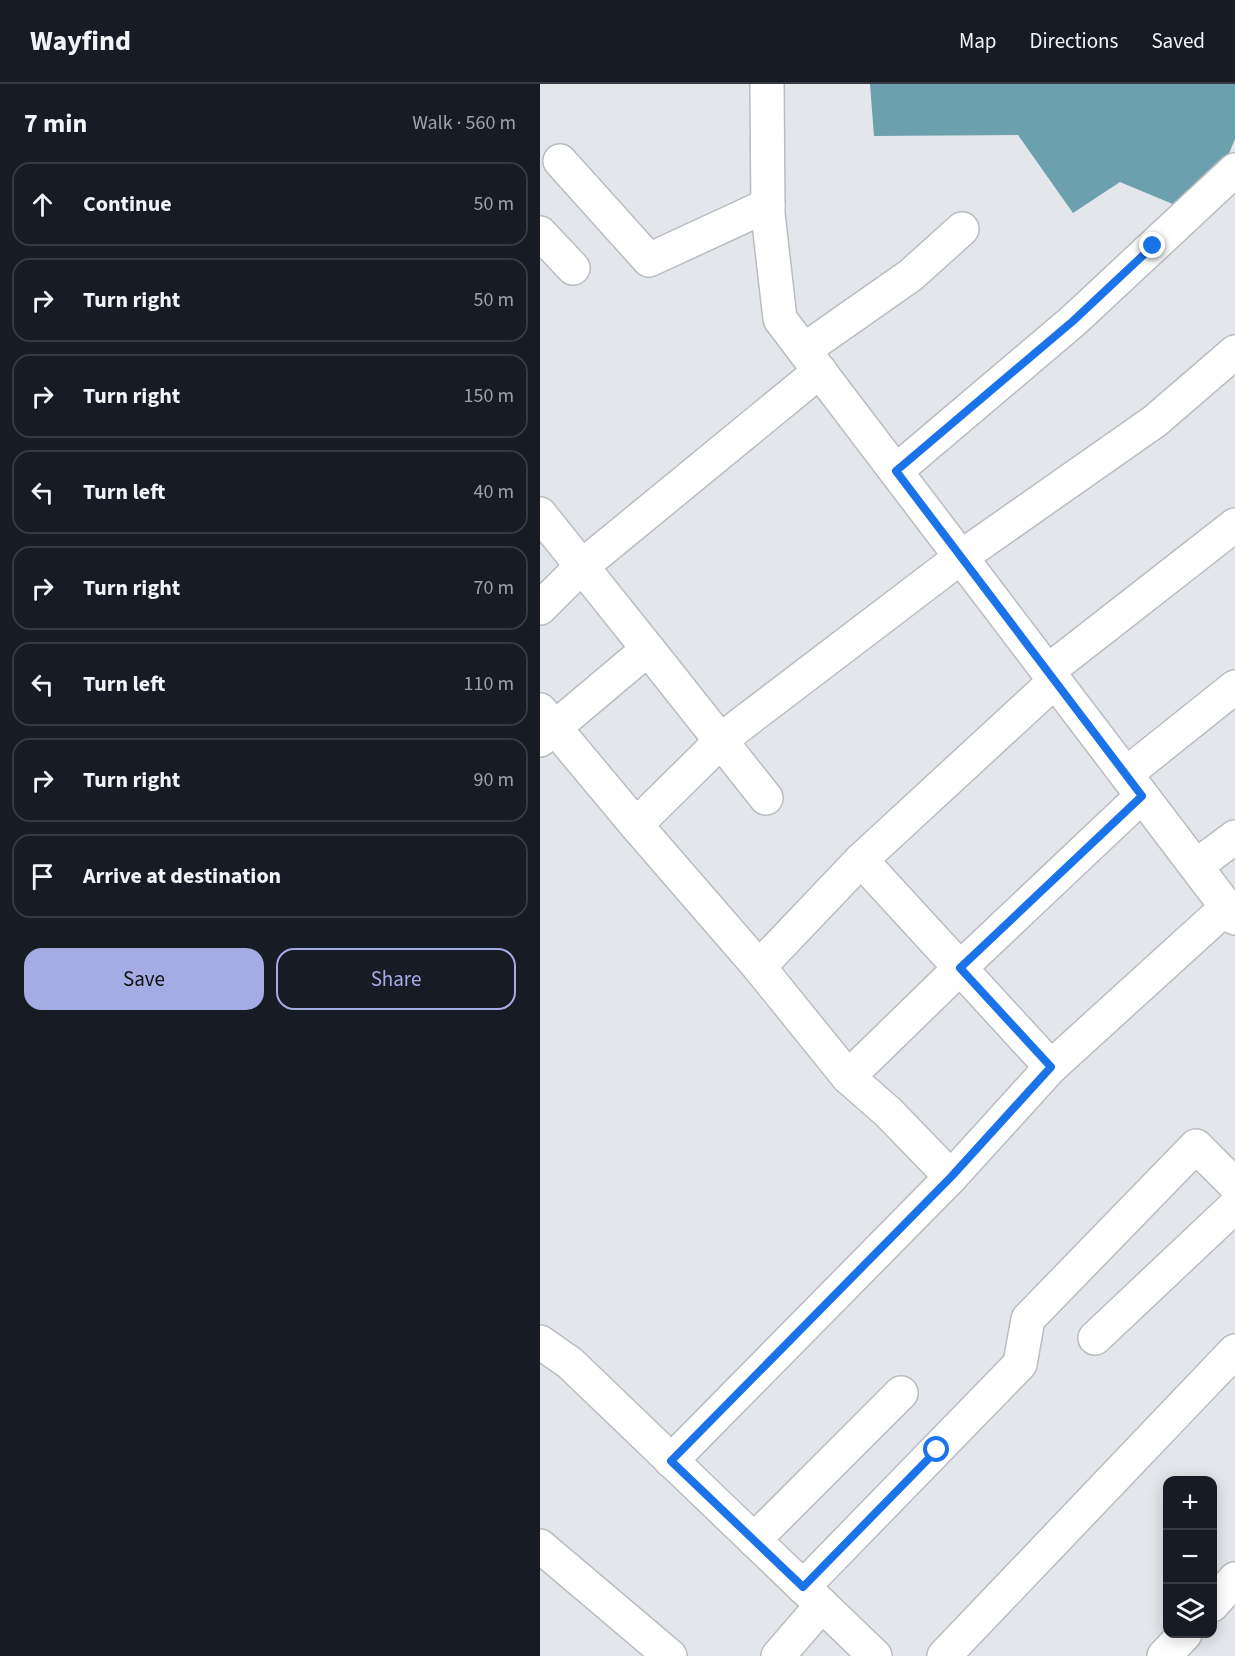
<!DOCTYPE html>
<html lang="en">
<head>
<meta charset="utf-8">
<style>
	:root { --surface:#171b24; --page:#20242c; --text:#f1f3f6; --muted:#9ea1a6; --line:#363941; --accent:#a5ace3 }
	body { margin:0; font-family:"Source Sans 3",sans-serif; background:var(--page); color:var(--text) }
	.controls { position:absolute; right:18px; bottom:18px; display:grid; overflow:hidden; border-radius:12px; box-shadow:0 3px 15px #0003 }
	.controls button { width:54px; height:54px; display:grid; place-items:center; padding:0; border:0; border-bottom:2px solid var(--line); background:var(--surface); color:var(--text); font:30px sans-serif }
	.stop { position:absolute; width:18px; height:18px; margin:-14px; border:4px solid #1a73e8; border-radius:50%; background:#fff }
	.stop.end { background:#1a73e8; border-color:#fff; box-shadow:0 2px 6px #0008 }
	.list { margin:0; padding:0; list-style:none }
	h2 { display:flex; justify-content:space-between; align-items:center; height:78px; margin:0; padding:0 24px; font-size:26px }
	h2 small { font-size:20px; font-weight:400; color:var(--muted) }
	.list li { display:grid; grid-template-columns:39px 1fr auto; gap:18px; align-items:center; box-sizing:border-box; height:84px; margin:0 12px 12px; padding:0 12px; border:2px solid var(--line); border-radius:18px }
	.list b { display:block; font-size:22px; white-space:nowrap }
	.list em { font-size:20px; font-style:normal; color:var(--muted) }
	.actions { display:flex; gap:12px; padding:18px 24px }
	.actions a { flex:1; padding:14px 0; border:2px solid var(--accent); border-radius:18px; text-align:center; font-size:21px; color:var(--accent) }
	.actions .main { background:var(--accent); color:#111 }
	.icon { flex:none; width:33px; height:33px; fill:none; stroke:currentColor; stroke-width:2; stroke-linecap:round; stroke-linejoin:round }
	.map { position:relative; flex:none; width:695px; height:1572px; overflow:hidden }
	header { display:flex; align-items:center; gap:36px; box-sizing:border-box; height:84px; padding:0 30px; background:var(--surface); border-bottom:2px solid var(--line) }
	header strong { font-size:28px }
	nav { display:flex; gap:33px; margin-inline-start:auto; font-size:21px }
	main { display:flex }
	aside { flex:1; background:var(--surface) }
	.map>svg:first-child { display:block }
	.water { fill:#6ca0ae }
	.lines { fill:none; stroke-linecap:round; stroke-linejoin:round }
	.minor-casing { stroke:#babdc0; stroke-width:36 }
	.minor { stroke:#fff; stroke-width:33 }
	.route { stroke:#1a73e8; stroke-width:8 }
</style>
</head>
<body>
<header>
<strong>Wayfind</strong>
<nav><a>Map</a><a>Directions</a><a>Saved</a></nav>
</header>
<main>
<aside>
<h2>7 min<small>Walk · 560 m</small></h2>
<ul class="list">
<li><svg class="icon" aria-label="ahead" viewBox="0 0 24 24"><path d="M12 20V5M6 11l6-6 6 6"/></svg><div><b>Continue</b></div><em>50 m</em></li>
<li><svg class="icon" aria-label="right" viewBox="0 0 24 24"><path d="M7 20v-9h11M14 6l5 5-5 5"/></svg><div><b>Turn right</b></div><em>50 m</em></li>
<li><svg class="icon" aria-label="right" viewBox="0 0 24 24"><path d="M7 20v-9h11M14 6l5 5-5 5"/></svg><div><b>Turn right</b></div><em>150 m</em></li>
<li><svg class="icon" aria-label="left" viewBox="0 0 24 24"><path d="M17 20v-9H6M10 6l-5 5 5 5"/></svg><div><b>Turn left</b></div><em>40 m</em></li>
<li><svg class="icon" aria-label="right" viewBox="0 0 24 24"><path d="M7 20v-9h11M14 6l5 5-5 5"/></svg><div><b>Turn right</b></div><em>70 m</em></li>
<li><svg class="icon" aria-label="left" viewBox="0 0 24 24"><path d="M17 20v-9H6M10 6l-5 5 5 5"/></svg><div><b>Turn left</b></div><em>110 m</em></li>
<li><svg class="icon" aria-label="right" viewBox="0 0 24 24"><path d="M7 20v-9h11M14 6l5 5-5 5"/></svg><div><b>Turn right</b></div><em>90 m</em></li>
<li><svg class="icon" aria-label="arrive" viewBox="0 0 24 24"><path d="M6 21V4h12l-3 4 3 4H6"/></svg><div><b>Arrive at destination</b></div></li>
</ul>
<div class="actions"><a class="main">Save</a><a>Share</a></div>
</aside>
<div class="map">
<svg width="695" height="1572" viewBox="0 0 695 1572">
	<rect width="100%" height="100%" fill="#e3e6ea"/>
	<polygon class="water" points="330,0 695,0 695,55 679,94 635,121 580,98 533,129 478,51 334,52"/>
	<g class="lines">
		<g class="minor-casing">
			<g id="minor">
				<polyline points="227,0 228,130 240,235 695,834"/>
				<polyline points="20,77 109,176 228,121"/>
				<polyline points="0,149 33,184"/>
				<polyline points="264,266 371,191 422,145"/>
				<polyline points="356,387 533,237 695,86"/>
				<polyline points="0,430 108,565 0,656"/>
				<polyline points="0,524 41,483 280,287"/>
				<polyline points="108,565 226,714"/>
				<polyline points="508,587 695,441"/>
				<polyline points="0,626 96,741 219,883 308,993 348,1028 411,1093"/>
				<polyline points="586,690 695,603"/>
				<polyline points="96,741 181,657 199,642 421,473 615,337 695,268"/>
				<polyline points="656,782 695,753"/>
				<polyline points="219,883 321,776"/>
				<polyline points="511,983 321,776 515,597"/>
				<polyline points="308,993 420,884 602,712"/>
				<polyline points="555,1254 695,1122"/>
				<polyline points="0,1258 30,1279 335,1572"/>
				<polyline points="131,1377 411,1093 511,983 687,823"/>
				<polyline points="214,1456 361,1309"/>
				<polyline points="0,1462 130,1572"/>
				<polyline points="263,1503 480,1280 488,1235 656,1062 695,1101"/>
				<polyline points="672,1521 695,1495"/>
				<polyline points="238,1572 282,1521"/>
				<polyline points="404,1572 695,1267"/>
				<polyline points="624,1572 645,1550"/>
			</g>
		</g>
		<use href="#minor" class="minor"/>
	</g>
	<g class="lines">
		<polyline class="route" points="397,1366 263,1503 131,1377 411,1093 511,983 420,884 602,712 356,387 533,237 613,162"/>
	</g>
</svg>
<div class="controls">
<button>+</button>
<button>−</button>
<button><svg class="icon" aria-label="layers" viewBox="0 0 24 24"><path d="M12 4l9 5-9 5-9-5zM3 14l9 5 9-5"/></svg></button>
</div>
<div class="stop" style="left:397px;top:1366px"></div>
<div class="stop end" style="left:613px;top:162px"></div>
</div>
</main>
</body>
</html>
